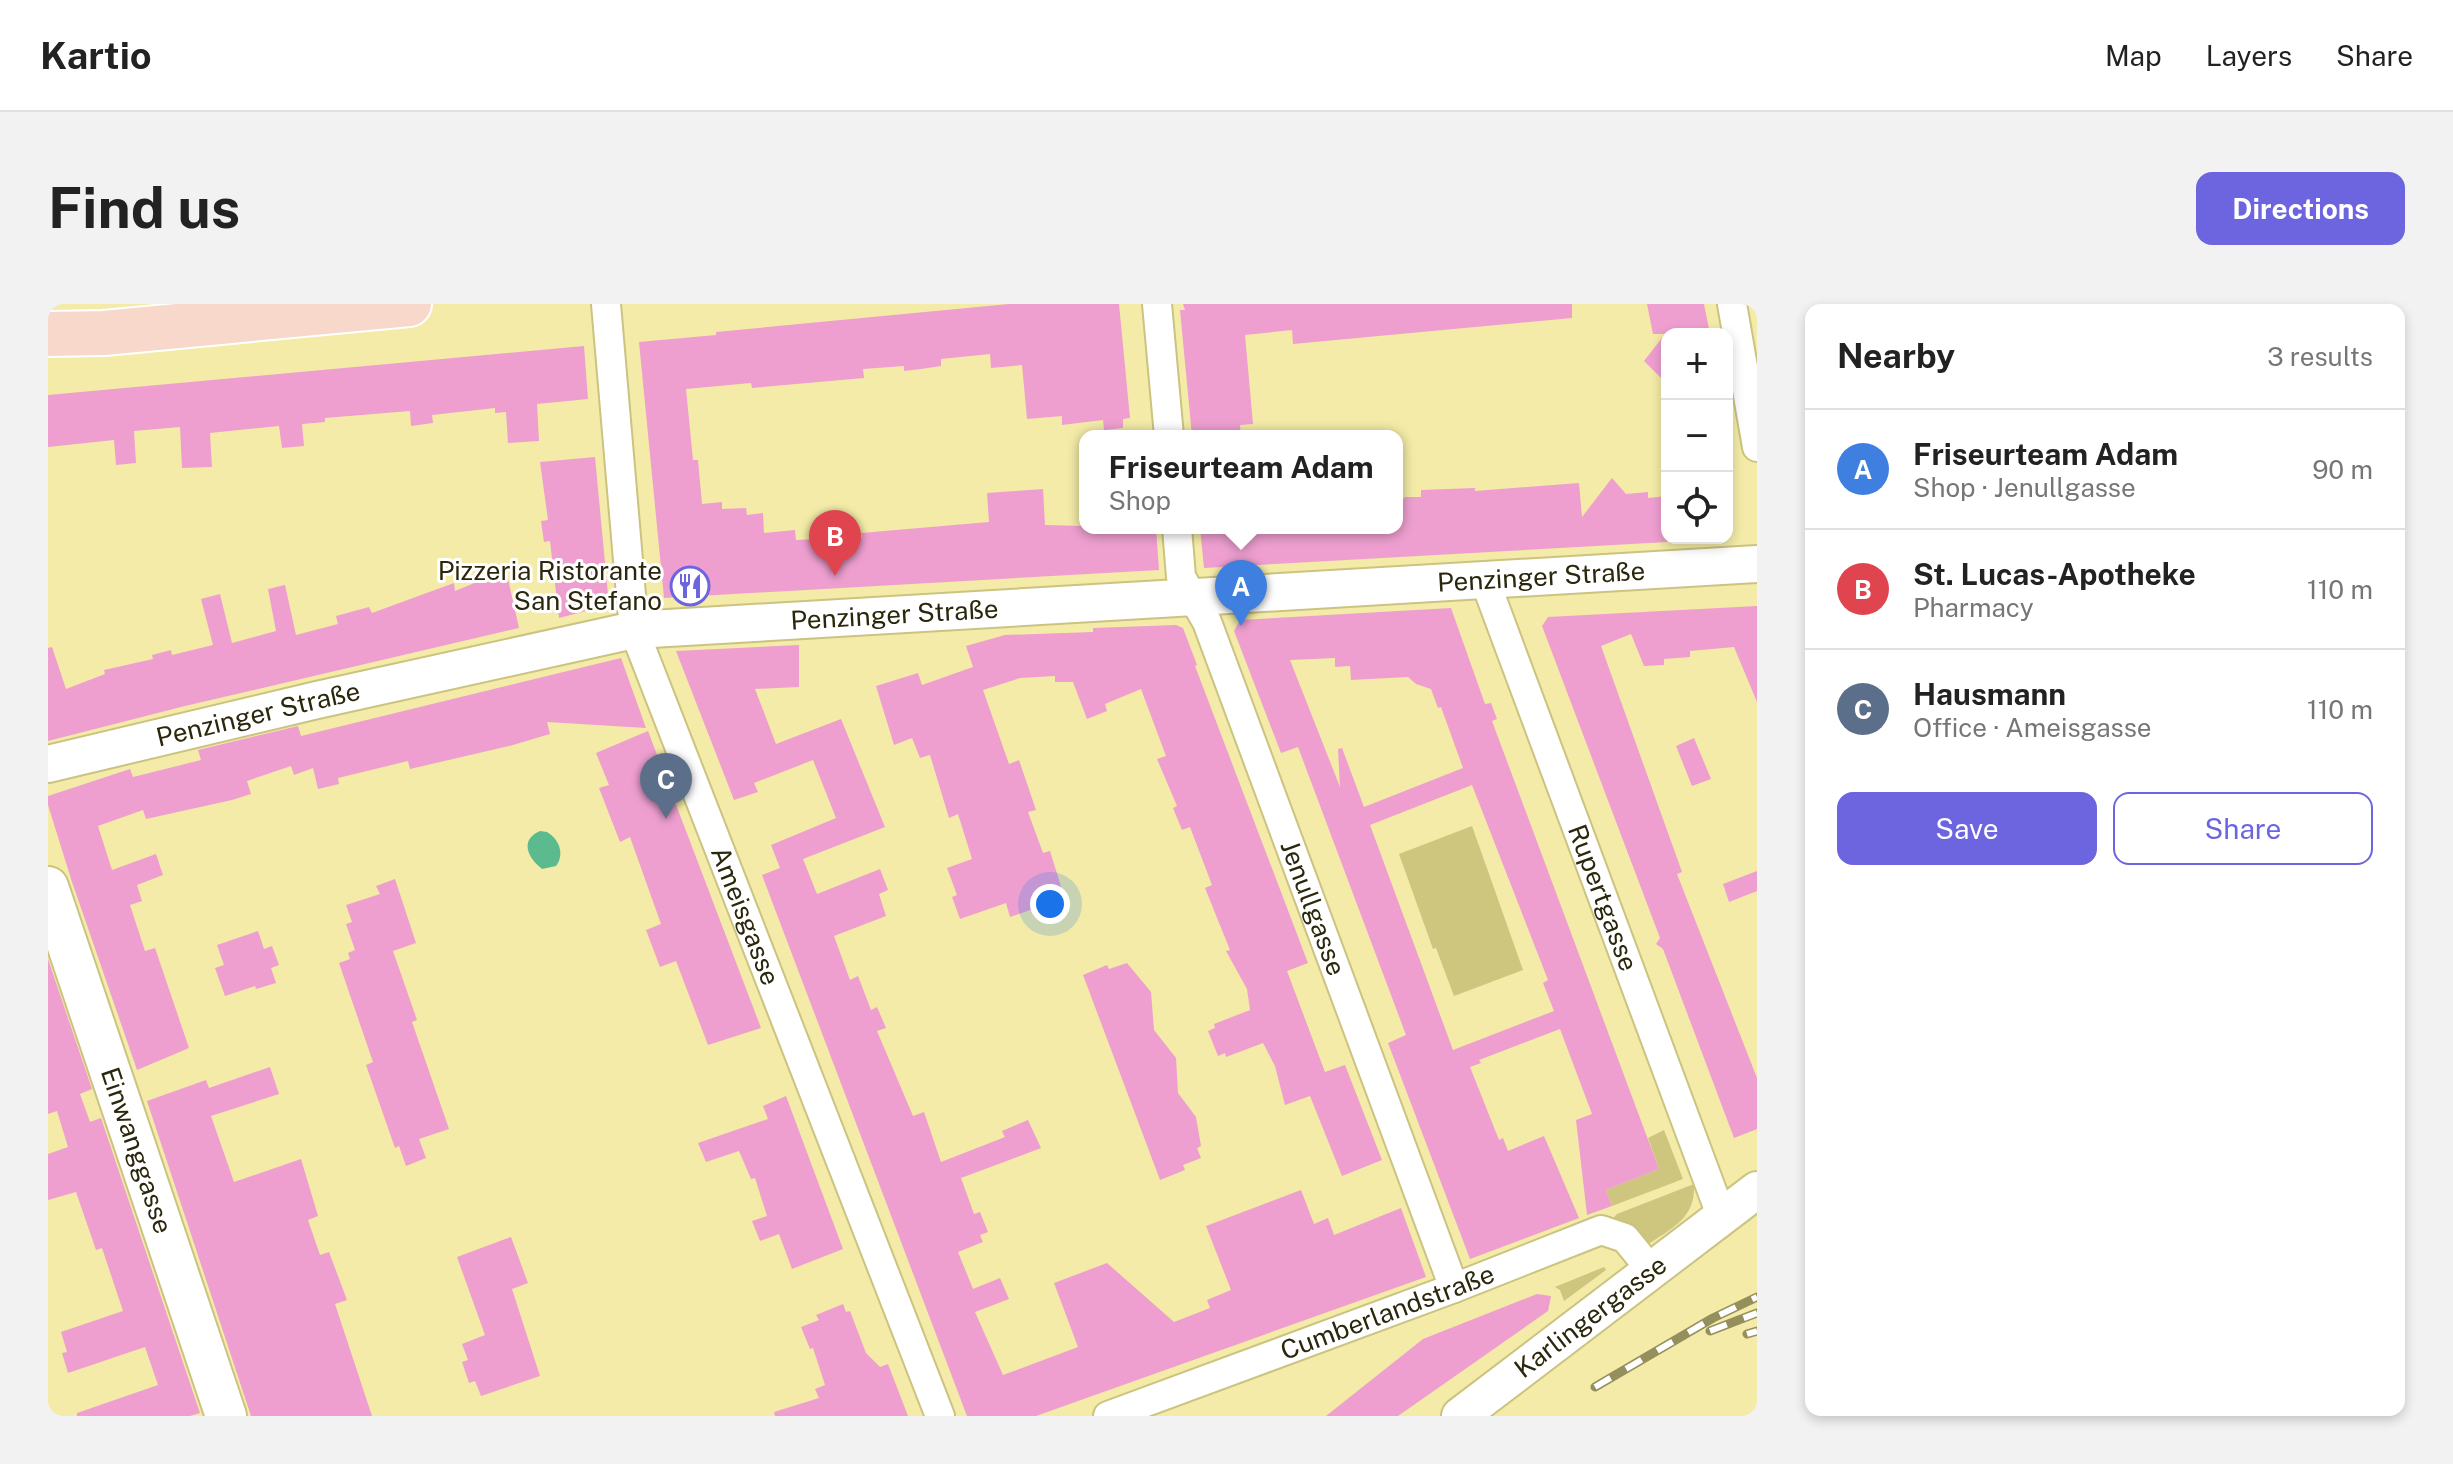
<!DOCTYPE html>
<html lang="en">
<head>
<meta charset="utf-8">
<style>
	:root { --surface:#fff; --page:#f2f2f2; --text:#222; --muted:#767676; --line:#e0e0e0; --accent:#6c65df }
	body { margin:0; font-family:"Public Sans",sans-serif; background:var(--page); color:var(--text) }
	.controls { position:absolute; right:24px; top:24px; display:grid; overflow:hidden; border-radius:16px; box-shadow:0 4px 12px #0003 }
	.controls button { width:72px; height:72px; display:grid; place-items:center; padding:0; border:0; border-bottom:2px solid var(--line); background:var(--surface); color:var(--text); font:40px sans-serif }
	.you { position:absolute; left:1002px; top:600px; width:28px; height:28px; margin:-20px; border:6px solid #fff; border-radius:50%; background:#1a73e8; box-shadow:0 0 0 12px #1a73e833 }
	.badge { display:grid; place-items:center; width:52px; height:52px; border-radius:50%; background:var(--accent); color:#fff; font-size:26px; font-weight:700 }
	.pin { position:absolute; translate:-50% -66px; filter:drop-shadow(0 2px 4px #0008) }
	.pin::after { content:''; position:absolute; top:42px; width:28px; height:24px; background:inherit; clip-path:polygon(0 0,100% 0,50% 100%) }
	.popup { position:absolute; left:1031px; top:126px; width:324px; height:104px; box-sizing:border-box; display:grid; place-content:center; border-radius:16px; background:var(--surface); filter:drop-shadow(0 2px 6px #0005); font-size:26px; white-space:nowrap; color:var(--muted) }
	.popup b { font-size:30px; color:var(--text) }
	.popup::after { content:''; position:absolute; left:50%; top:100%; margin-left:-16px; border:16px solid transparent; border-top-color:var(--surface) }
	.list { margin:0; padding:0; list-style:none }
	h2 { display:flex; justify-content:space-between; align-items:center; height:104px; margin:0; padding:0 32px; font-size:34px }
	h2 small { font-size:26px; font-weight:400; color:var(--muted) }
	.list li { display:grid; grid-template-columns:52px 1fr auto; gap:24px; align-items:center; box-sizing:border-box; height:120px; padding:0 32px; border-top:2px solid var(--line) }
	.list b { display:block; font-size:30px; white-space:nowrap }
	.list p { margin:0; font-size:26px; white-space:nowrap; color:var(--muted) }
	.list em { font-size:26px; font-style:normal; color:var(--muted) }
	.actions { display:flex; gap:16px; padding:24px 32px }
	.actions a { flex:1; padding:18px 0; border:2px solid var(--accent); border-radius:16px; text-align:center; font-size:28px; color:var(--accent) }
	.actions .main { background:var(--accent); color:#fff }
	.icon { flex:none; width:44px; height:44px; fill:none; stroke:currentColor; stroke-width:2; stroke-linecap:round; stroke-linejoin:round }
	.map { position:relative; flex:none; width:1709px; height:1112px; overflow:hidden; border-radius:16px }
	header { display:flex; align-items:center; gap:48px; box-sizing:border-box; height:112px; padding:0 40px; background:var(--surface); border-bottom:2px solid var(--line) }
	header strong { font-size:38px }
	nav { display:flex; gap:44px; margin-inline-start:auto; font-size:28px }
	.intro { display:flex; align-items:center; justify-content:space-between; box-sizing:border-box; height:192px; padding:0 48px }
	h1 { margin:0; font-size:56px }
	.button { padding:20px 36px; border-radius:16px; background:var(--accent); color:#fff; font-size:28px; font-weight:700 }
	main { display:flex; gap:48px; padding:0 48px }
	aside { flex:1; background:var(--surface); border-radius:16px; box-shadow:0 4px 12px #0003 }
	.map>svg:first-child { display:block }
	.green { fill:#cec57e }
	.water { fill:#5bbb8f }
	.building { fill:#ee9fd0; fill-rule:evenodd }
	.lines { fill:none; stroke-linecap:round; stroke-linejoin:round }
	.minor-casing { stroke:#cbc380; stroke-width:32 }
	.tertiary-casing { stroke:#cbc380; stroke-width:40 }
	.secondary-casing { stroke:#cbc380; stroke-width:44 }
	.primary-casing { stroke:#fff; stroke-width:48 }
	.minor { stroke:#fff; stroke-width:28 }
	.tertiary { stroke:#fff; stroke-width:36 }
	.secondary { stroke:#fff; stroke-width:40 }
	.primary { stroke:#f8d8cb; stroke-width:44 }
	.rail-casing { stroke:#958f5e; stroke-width:9 }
	.rail { stroke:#fff; stroke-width:6; stroke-dasharray:18; stroke-linecap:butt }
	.labels { text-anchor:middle; stroke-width:6; stroke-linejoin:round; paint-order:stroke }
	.poi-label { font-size:26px; fill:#2b270c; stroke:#fff; text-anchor:end }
	.street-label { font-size:26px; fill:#2b270c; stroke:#fff }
</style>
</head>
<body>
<header>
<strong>Kartio</strong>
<nav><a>Map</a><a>Layers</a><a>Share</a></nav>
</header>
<div class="intro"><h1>Find us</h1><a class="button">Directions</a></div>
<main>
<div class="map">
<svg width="1709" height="1112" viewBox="0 0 1709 1112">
	<rect width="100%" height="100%" fill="#f3eba7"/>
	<g class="green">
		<polygon points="1424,522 1475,666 1406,692 1388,644 1385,645 1351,550"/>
		<polygon points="1616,826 1635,875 1564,902 1558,886 1611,865 1600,834"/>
		<path d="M1646,880C1648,915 1623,924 1598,942L1563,917L1569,910Z"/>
		<polygon points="1556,963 1558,966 1516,997 1512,986 1507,983"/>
	</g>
	<path class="water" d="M492,527L499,528C511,535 517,550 508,562L494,565C480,554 471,536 492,527Z"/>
	<g class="building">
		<polygon points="961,0 1071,0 1082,114 1075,115 1075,124 1056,126 1055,116 1014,121 1014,112 979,115 974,61 943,64 942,50 893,55 893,62 873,65 856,67 856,62 815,65 816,74 704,84 703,79 638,85 645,156 650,156 654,200 674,198 674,205 698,204 699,211 715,209 716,229 747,226 748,236 814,233 813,229 941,218 939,189 995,185 997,221 1108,224 1111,266 616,294 591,38 668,31 668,28"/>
		<polygon points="1135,0 1524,0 1524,14 1245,40 1244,26 1197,31 1205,120 1192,121 1193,132 1144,132 1132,6 1137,6"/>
		<polygon points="1599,0 1656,0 1662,30 1619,30 1619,80 1596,57 1617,30 1605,30"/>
		<polygon points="536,42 540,95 489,100 491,137 460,139 458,108 447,109 447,104 384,111 385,119 363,122 362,107 277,114 277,118 254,120 256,142 234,144 231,122 162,129 164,163 134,164 132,123 86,127 88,159 68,161 66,136 0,143 0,91"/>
		<polygon points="547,153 561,301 511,314 502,237 496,238 493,217 500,216 492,158"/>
		<polygon points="1564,174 1578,190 1600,188 1600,194 1619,192 1619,238 1156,264 1152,224 1349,224 1349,202 1357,193 1373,193 1373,186 1427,184 1427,187 1531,179 1534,213"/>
		<polygon points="458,266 471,324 137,402 0,437 0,344 4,343 18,385 57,370 56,366 105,355 104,351 123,346 124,351 165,341 153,295 172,290 184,339 228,327 220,285 237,281 248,331 290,320 288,312 321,303 324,309 406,279 407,287"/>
		<polygon points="1709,302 1709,398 1686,343 1642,347 1642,353 1616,355 1616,361 1596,362 1583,330 1553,342 1634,568 1629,570 1709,774 1709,825 1686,834 1615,645 1608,640 1612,634 1494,322 1500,313"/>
		<path d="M1403,304L1437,400L1443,399L1449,415L1444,417L1611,865L1558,886L1564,902L1539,911L1528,816L1544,810L1512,725L1431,756L1433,759L1422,763L1451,836L1455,834L1460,847L1496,832L1531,914L1422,955L1340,739L1358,731L1250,443L1233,449L1186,327L1192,316ZM1287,354V363L1302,362L1303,376L1360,373L1368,380L1383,385L1390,404L1393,403L1415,464L1316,503L1294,444L1290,445L1292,483L1242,356ZM1424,481L1500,676L1495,679L1506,707L1405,746L1322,521Z"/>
		<polygon points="1128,321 1135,324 1149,361 1147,362 1260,659 1239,667 1277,768 1297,761 1334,856 1294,872 1262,792 1237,801 1227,762 1215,739 1178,753 1177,749 1170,752 1160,727 1167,724 1166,720 1202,706 1199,685 1178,647 1182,646 1157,584 1164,581 1142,523 1134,526 1125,504 1129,502 1109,455 1118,452 1093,385 1057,400 1059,407 1039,415 1025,378 1007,378 1007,372 972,374 935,386 961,460 971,456 988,506 980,508 995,549 1002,547 1015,589 983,600 985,605 962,613 958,599 912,615 904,593 909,591 899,564 924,555 910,510 901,514 882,451 872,454 864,434 846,441 828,382 870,369 874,381 925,363 918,342 957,331 1045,328 1045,324"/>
		<polygon points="751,341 751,383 707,385 728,440 793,415 837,523 755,555 769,590 832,565 840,586 831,590 838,612 786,632 802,676 810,672 823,706 829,703 838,724 829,727 865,812 876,808 893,858 957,833 954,827 980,816 993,844 913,874 926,910 932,908 940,928 932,931 935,938 910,948 925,985 952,974 961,995 927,1008 955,1071 1030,1043 1006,979 1059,959 1126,1018 1162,1004 1159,996 1183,986 1158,922 1253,886 1266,920 1280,914 1286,931 1353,904 1378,973 988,1112 919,1112 714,571 732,564 723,541 788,514 765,456 706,479 710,488 686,496 628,347"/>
		<polygon points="573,354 598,424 499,418 502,430 465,441 362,465 360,457 290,474 291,480 270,485 265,464 246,471 243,462 199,477 203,490 184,496 98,515 95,506 50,522 64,566 108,550 115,571 89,581 94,597 82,601 97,647 107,644 141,744 89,766 24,578 0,501 0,492 82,465 85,473 153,456 150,446 250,422 253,432"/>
		<polygon points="600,427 713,724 660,741 628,657 612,663 598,626 613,620 582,533 572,538 551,484 561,481 548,449"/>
		<polygon points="1646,434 1663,475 1644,482 1628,442"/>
		<polygon points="1709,567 1709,587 1681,598 1675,580"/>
		<polygon points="347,575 368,639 345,647 369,716 364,718 401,825 371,835 378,854 358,862 351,842 347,844 318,761 325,758 291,659 302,655 300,649 307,646 298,620 304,618 298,601 332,590 328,582"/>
		<polygon points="210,627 216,645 224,642 231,661 223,664 228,679 208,685 207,682 177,692 167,664 176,661 169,641"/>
		<polygon points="0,655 44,785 32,790 42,818 53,814 152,1109 142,1112 29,1112 29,1109 110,1081 97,1043 20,1069 14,1049 19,1048 13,1028 75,1007 54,944 48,946 28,888 0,896 0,850 20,843 9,807 0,810"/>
		<polygon points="1079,659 1103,688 1106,726 1128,754 1130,789 1148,813 1153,842 1149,844 1153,854 1135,861 1137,866 1112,876 1035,671 1059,661 1061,665"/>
		<polygon points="222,763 231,790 163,812 186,878 253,855 270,912 260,916 272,951 281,948 299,996 287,1000 324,1112 203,1112 99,797 158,776 161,784"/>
		<polygon points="738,792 795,945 744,965 731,930 712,937 704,917 719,912 707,874 703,875 691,847 658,858 650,839 720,815 715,802"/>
		<polygon points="463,933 480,979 464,985 492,1072 433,1092 427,1077 421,1079 414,1058 420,1056 414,1040 437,1031 409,953"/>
		<polygon points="1489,990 1503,992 1500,1007 1350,1112 1278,1112 1375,1035"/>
		<polygon points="795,1000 798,1008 802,1007 818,1049 832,1063 840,1060 860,1112 727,1112 726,1108 771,1094 767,1085 777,1081 765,1044 762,1045 753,1023 771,1016 768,1011"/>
	</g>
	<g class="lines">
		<g class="minor-casing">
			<g id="minor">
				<path id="s1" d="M558,0L586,326L892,1112"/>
				<polyline points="1109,0 1121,132"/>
				<polyline points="1684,0 1709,143"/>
				<path id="s2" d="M1129,224L1133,273L1159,318L1406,984"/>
				<path id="s3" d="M1437,277L1673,911"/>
				<path id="s4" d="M1060,1112L1406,984L1553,926L1577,934L1603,966"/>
			</g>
		</g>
		<g class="tertiary-casing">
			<g id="tertiary">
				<path id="s5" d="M0,460L269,396L586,326L1709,260"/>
				<path id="s6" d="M1412,1112L1709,886"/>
			</g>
		</g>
		<g class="secondary-casing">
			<g id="secondary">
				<path id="s7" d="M0,583L178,1112"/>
			</g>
		</g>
		<g class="primary-casing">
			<polyline id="primary" points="0,30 56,29 361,0"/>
		</g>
		<use href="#minor" class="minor"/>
		<use href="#tertiary" class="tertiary"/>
		<use href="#secondary" class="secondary"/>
		<use href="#primary" class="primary"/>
		<g class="rail-casing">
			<g id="rail">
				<polyline points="1662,1027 1709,1009"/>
				<polyline points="1699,1030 1709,1027"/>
				<polyline points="1547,1083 1665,1014 1709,993"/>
			</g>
		</g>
		<use href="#rail" class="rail"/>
	</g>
	<defs>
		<g id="restaurant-ring" transform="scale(2)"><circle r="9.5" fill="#fff" stroke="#6c65df" stroke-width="1.5"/><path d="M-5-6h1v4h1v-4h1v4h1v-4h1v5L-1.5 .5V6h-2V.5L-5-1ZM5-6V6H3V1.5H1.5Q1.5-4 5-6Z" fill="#6c65df"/></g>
	</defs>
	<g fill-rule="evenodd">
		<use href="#restaurant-ring" x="642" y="282"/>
	</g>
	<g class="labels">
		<g class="poi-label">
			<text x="614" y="276">Pizzeria Ristorante<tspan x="614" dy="30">San Stefano</tspan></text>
		</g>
		<g class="street-label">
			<text dy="9" stroke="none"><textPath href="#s5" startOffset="1510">Penzinger Straße</textPath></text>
			<text dy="9" stroke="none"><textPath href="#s5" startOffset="862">Penzinger Straße</textPath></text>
			<text dy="9" stroke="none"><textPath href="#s5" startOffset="216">Penzinger Straße</textPath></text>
			<text dy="9" stroke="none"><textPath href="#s3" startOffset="338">Rupertgasse</textPath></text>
			<text dy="9" stroke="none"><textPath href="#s2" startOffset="406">Jenullgasse</textPath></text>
			<text dy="9" stroke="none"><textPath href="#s1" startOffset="634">Ameisgasse</textPath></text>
			<text dy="9" stroke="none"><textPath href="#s7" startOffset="278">Einwanggasse</textPath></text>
			<text dy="9" stroke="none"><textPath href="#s4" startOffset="298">Cumberlandstraße</textPath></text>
			<text dy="9" stroke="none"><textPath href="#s6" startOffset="164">Karlingergasse</textPath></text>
		</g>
	</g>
</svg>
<div class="controls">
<button>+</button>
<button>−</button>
<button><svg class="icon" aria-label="locate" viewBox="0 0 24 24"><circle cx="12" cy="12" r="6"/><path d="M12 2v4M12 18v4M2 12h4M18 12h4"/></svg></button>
</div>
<div class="you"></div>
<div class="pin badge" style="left:1193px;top:322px;background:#3f7fe0">A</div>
<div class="popup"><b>Friseurteam Adam</b>Shop</div>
<div class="pin badge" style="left:787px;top:272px;background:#e0444e">B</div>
<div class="pin badge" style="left:618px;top:515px;background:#5c6f8a">C</div>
</div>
<aside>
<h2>Nearby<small>3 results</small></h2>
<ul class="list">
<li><span class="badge" style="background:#3f7fe0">A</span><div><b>Friseurteam Adam</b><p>Shop · Jenullgasse</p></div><em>90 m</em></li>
<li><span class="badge" style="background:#e0444e">B</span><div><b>St. Lucas-Apotheke</b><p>Pharmacy</p></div><em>110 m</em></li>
<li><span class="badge" style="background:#5c6f8a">C</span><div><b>Hausmann</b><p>Office · Ameisgasse</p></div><em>110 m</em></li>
</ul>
<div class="actions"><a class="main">Save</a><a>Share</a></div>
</aside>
</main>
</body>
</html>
